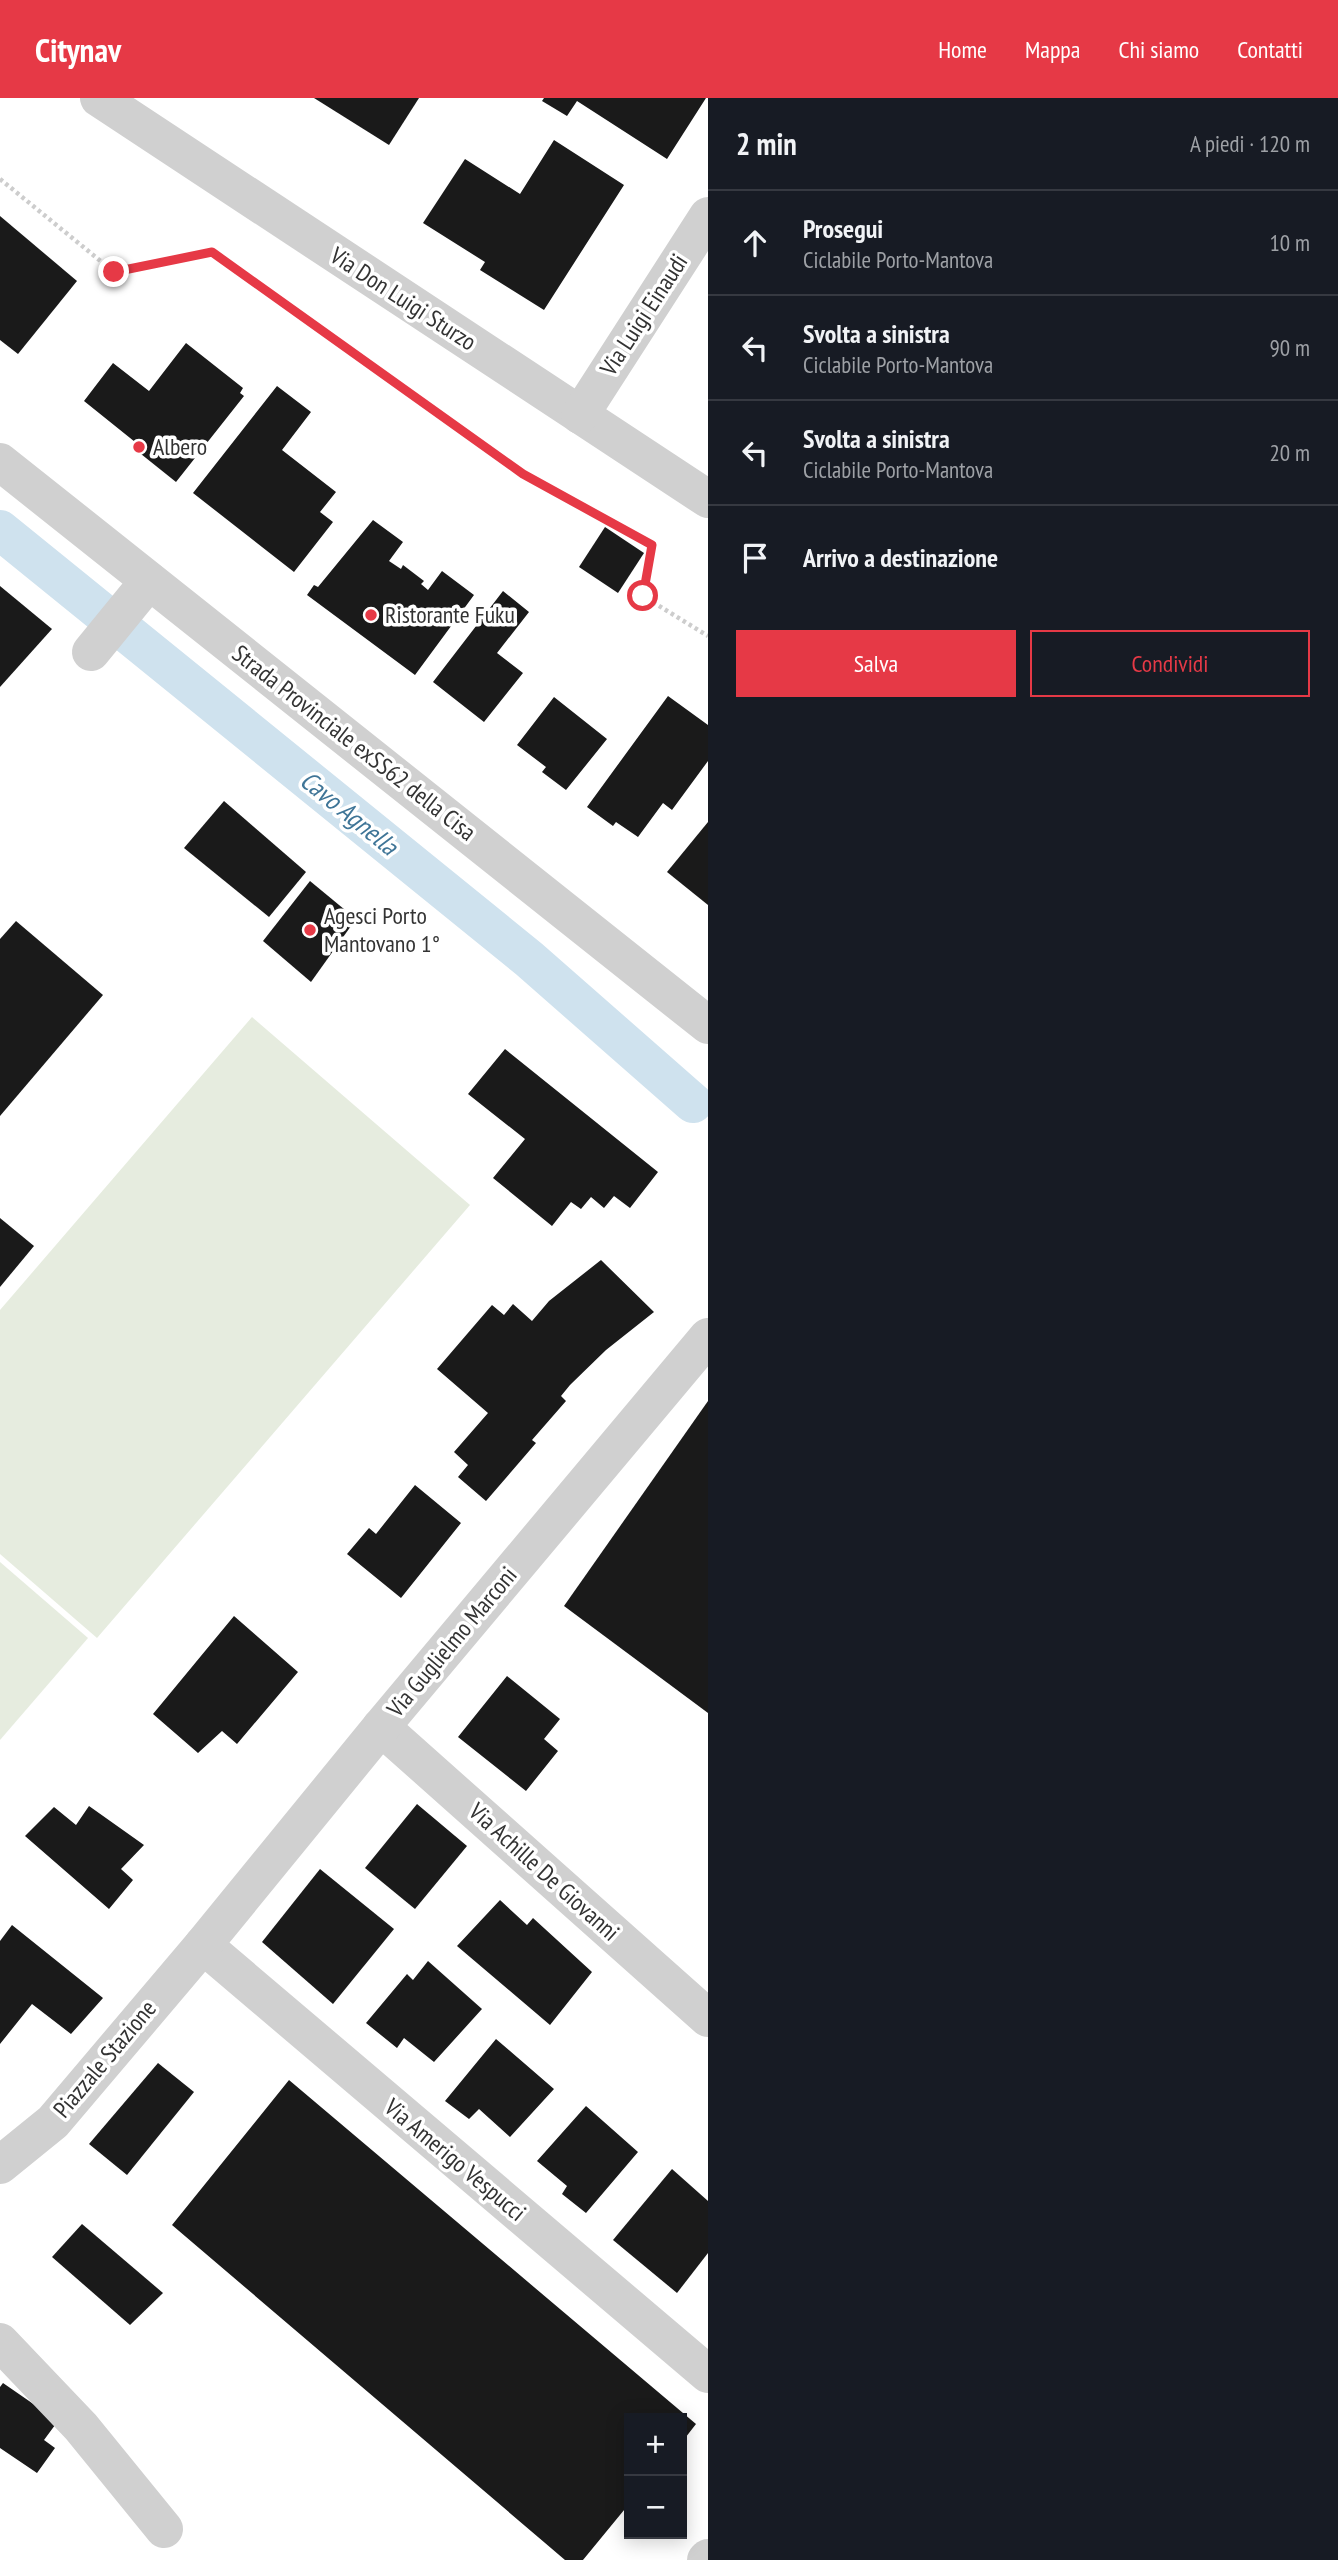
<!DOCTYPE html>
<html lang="it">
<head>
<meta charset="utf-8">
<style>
	:root { --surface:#171b24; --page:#242831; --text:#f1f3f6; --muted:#9ea1a6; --line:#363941; --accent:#e63946 }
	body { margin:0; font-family:"PT Sans Narrow",sans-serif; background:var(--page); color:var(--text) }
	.controls { position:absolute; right:21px; bottom:21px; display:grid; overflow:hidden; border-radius:0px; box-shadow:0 4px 18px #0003 }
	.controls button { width:63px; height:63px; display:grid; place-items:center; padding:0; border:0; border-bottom:2px solid var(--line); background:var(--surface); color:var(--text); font:35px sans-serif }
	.stop { position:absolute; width:21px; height:21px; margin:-16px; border:5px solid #e63946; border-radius:50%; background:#fff }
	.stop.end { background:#e63946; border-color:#fff; box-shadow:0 2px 7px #0008 }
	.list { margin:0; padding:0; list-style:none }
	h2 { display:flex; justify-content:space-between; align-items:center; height:91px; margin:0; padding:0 28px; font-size:30px }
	h2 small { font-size:23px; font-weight:400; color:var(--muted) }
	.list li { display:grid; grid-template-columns:46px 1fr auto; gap:21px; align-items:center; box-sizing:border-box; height:105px; padding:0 28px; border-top:2px solid var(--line) }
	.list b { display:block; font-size:26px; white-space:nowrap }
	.list p { margin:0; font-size:23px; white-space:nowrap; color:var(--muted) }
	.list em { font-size:23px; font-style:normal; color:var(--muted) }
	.actions { display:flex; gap:14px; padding:21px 28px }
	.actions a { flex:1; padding:16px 0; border:2px solid var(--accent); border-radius:0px; text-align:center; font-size:24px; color:var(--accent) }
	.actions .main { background:var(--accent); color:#fff }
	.icon { flex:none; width:38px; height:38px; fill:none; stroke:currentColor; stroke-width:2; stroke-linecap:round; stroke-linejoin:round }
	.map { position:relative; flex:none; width:708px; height:2462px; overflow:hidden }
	header { display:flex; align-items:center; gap:42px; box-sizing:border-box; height:98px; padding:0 35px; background:var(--accent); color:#fff }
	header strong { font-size:33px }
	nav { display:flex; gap:38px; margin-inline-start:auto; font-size:24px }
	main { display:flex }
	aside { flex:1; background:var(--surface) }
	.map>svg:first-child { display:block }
	.green { fill:#e6ecdf }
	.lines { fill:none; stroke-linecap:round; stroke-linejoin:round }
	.canal { stroke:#cfe2ee; stroke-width:40 }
	.building { fill:#1a1a1a }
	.path { stroke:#cdcdcd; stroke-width:4.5; stroke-dasharray:3.5 3.5; stroke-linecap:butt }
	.minor { stroke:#d0d0d0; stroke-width:38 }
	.route { stroke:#e63946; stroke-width:9 }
	.poi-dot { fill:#e63946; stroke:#fff; stroke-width:2.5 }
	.labels { text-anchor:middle; stroke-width:7; stroke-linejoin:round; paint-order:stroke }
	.street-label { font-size:24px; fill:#333; stroke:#fff }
	.poi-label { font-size:24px; fill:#333; stroke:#fff; text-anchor:start }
	.water-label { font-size:26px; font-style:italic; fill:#3f7597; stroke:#fff }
</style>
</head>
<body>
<header>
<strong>Citynav</strong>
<nav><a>Home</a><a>Mappa</a><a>Chi siamo</a><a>Contatti</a></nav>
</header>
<main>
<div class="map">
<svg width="708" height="2462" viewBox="0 0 708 2462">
	<rect width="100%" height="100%" fill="#fff"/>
	<g class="green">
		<polygon points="252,919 470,1107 97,1540 0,1456 0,1212"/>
		<polygon points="0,1464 88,1540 0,1642"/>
	</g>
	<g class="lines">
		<polyline class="canal" points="0,432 529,861 693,1005"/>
	</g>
	<g class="building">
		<polygon points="314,0 419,0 389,47"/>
		<polygon points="544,0 706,0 667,61 577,3 567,18 542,3"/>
		<polygon points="554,42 624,87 544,212 480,172 485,164 423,125 465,61 520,96"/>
		<polygon points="0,118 77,183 18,256 0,242"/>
		<polygon points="186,245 243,290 240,295 244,298 176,384 141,356 145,352 84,303 113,265 149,293"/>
		<polygon points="277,288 311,314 282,352 336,394 320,414 333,424 294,474 193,395"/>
		<polygon points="373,422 403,444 389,463 401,471 403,467 424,483 421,486 428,492 442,473 474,497 415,577 307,497 314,487 318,489"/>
		<polygon points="605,429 644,455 618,495 579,469"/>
		<polygon points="0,488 52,531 0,589"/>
		<polygon points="503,493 529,514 497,555 523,575 484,624 433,584"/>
		<polygon points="668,598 708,627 708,663 672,712 663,705 638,739 616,724 613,728 587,709"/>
		<polygon points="554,599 607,641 566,692 542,674 546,669 517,647"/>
		<polygon points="224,703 306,774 269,819 184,750"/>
		<polygon points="708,724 708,807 667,774"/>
		<polygon points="310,783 356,821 311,884 263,843"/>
		<polygon points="16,823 103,897 0,1018 0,841"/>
		<polygon points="505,951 658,1074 630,1110 614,1098 604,1110 591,1099 581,1111 571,1104 552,1128 493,1080 525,1041 468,996"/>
		<polygon points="0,1120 34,1148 0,1189"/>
		<polygon points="601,1162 654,1214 606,1252 570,1287 561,1298 566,1303 532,1342 536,1345 486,1403 458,1379 468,1367 454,1354 488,1315 437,1271 492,1207 504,1217 513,1206 532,1223 549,1203"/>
		<polygon points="708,1303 708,1615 564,1508"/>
		<polygon points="415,1387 461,1425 401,1500 347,1456 369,1430 376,1436"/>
		<polygon points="234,1518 298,1574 237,1646 222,1633 198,1655 153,1616"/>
		<polygon points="507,1578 560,1621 544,1641 558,1653 526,1693 458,1639"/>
		<polygon points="417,1706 467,1748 415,1811 365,1770"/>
		<polygon points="89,1708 144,1747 121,1771 133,1782 109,1811 25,1738 54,1709 76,1727"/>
		<polygon points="320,1771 394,1831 333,1906 262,1844"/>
		<polygon points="500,1802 527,1827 533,1820 592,1874 550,1927 457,1848"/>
		<polygon points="12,1827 103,1900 71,1936 32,1906 0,1946 0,1843"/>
		<polygon points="428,1863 482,1911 434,1964 404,1940 397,1950 366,1925 407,1876 413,1882"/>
		<polygon points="496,1941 554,1991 510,2039 479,2011 469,2021 445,2003"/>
		<polygon points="158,1965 194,1994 127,2077 89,2046"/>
		<polygon points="289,1982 696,2326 682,2344 682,2320 629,2320 629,2406 583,2462 565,2462 172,2127"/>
		<polygon points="586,2008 638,2054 586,2115 562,2096 567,2088 537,2063"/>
		<polygon points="672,2071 708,2103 708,2155 677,2195 613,2142"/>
		<polygon points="82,2126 163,2195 130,2227 52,2159"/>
		<polygon points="3,2285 58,2323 44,2342 55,2350 37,2375 0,2350 0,2289"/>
	</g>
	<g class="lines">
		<polyline class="path" points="0,81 114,174 212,154 523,376 652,447 643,498 708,538"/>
		<g class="minor">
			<polyline points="99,0 708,401"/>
			<polyline points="580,317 708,118"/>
			<polyline points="0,364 708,927"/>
			<polyline points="91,554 149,483"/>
			<polyline points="381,1629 708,1920"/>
			<polyline points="203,1847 708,2276"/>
			<polyline points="0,2067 53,2024 203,1847 381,1629 708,1239"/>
			<polyline points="0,2244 81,2329 164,2431"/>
			<polyline points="706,2462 708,2460"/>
		</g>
	</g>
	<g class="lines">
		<polyline class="route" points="114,174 212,154 523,376 652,447 643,498"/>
	</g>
	<g class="poi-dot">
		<circle cx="139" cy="349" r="7"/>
		<circle cx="371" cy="517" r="7"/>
		<circle cx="310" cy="832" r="7"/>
	</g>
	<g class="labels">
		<g class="street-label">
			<text transform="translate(403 201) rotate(33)" y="8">Via Don Luigi Sturzo</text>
			<text transform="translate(644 217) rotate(-57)" y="8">Via Luigi Einaudi</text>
			<text transform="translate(354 645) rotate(38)" y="8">Strada Provinciale exSS62 della Cisa</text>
			<text transform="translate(452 1544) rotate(-50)" y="8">Via Guglielmo Marconi</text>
			<text transform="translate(544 1774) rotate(42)" y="8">Via Achille De Giovanni</text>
			<text transform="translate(105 1961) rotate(-50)" y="8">Piazzale Stazione</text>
			<text transform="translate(455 2062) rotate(40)" y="8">Via Amerigo Vespucci</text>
		</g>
		<g class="poi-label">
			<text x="153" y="357">Albero</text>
			<text x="385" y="525">Ristorante Fuku</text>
			<text x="324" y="826">Agesci Porto<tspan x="324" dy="28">Mantovano 1°</tspan></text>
		</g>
		<g class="water-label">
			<text transform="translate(349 715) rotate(39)" y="9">Cavo Agnella</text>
		</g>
	</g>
</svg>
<div class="controls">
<button>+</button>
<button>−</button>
</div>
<div class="stop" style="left:643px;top:498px"></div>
<div class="stop end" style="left:114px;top:174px"></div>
</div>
<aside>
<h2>2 min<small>A piedi · 120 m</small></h2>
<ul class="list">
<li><svg class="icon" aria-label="ahead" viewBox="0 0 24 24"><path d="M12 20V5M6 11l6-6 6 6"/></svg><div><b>Prosegui</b><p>Ciclabile Porto-Mantova</p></div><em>10 m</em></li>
<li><svg class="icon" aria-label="left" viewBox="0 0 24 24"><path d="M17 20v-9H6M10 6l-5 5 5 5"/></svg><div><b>Svolta a sinistra</b><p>Ciclabile Porto-Mantova</p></div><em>90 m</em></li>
<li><svg class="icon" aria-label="left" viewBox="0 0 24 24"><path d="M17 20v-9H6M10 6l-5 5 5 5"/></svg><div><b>Svolta a sinistra</b><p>Ciclabile Porto-Mantova</p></div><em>20 m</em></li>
<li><svg class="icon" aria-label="arrive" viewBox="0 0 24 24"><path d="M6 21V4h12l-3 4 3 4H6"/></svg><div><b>Arrivo a destinazione</b></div></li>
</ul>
<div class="actions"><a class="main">Salva</a><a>Condividi</a></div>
</aside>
</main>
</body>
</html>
